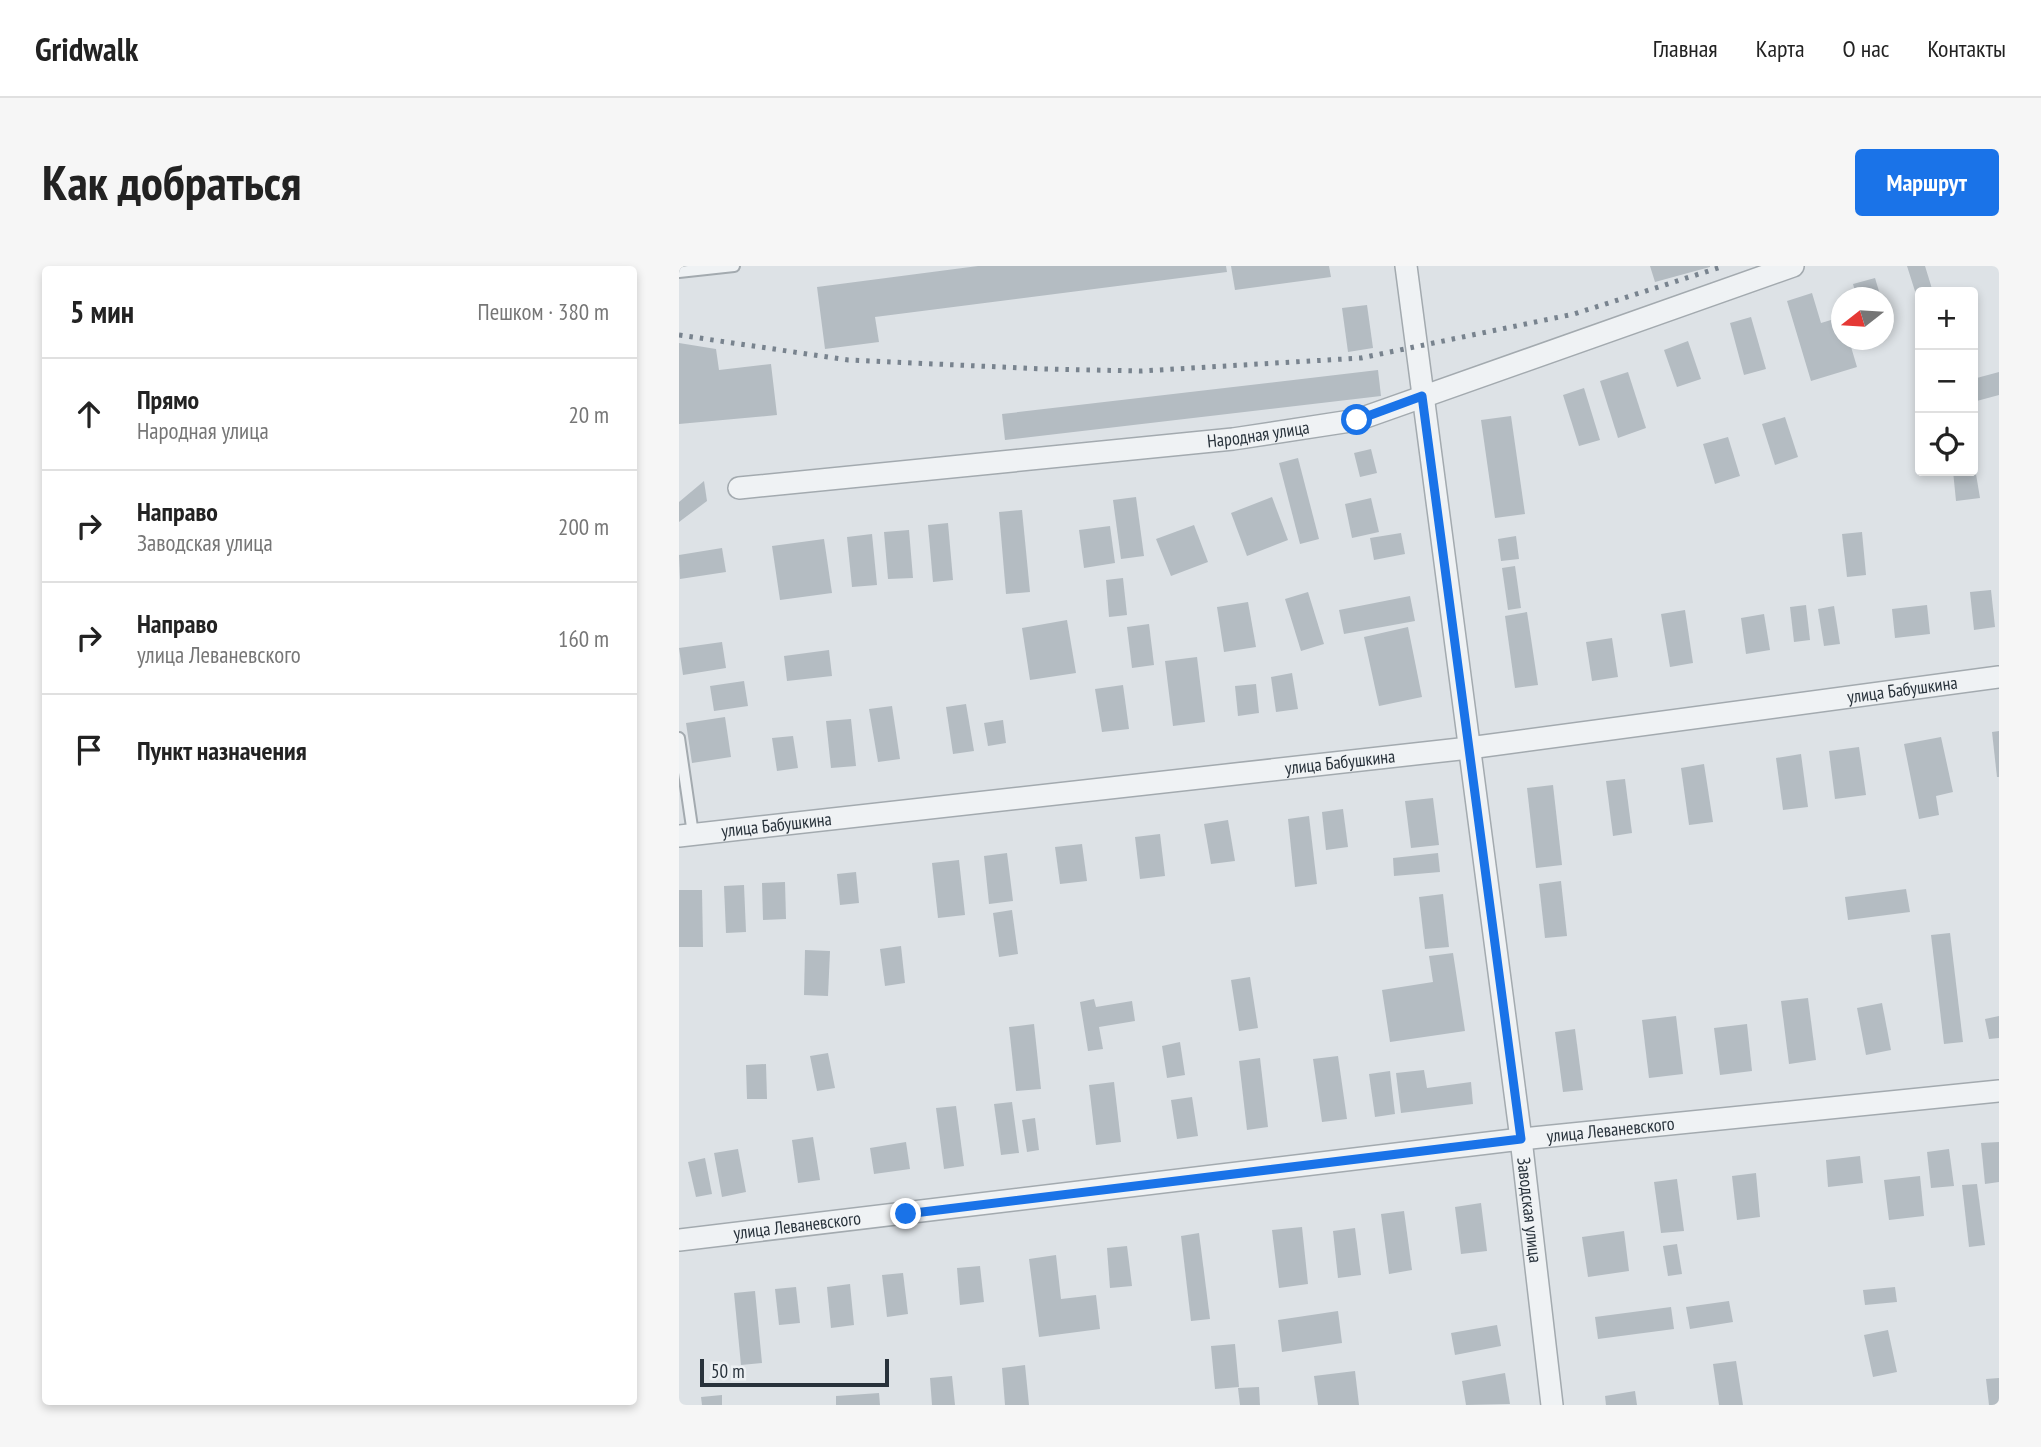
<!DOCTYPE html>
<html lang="ru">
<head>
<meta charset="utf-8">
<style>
	:root { --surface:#fff; --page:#f6f6f6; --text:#222; --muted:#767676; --line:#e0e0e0; --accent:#1a73e8 }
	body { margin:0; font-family:"PT Sans Narrow",sans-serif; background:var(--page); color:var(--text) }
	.controls { position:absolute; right:21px; top:21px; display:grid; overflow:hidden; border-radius:7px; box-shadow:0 4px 10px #0003 }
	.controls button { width:63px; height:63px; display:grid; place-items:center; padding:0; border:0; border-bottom:2px solid var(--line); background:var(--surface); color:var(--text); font:35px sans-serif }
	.compass { position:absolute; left:1152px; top:21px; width:63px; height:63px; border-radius:50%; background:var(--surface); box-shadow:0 4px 10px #0003; rotate:253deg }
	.scale { position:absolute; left:21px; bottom:18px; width:189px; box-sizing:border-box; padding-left:7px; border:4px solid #28323b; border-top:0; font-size:19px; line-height:24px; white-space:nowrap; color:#28323b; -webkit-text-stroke:5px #ecf0f3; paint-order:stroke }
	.stop { position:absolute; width:21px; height:21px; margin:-16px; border:5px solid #1a73e8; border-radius:50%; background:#fff }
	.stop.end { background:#1a73e8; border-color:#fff; box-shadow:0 2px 7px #0008 }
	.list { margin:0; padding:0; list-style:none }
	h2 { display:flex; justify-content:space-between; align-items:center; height:91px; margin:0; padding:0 28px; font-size:30px }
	h2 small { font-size:23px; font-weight:400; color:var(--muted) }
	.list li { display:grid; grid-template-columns:46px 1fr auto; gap:21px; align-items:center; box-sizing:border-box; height:112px; padding:0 28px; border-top:2px solid var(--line) }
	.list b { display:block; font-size:26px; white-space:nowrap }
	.list p { margin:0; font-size:23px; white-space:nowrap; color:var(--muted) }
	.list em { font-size:23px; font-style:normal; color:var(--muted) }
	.icon { flex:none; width:38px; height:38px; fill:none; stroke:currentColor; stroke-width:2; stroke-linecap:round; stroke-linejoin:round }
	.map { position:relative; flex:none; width:1320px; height:1139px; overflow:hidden; border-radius:7px }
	header { display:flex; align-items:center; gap:42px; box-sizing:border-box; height:98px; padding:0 35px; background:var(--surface); border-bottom:2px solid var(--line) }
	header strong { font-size:33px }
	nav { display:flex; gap:38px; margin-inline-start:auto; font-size:24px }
	.intro { display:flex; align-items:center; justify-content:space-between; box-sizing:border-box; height:168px; padding:0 42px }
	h1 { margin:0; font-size:49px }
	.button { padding:18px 32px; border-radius:7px; background:var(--accent); color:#fff; font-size:24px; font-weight:700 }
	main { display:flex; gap:42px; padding:0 42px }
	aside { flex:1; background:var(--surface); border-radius:7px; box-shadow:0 4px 10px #0003 }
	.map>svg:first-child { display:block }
	.building { fill:#b4bcc2 }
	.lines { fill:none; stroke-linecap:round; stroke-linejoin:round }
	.service-casing { stroke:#a3aaaf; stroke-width:14 }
	.minor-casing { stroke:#a3aaaf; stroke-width:24 }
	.service { stroke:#eff2f4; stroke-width:10 }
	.minor { stroke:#eff2f4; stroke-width:21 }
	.rail { stroke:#78838e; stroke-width:5; stroke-dasharray:3.5 7; stroke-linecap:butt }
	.route { stroke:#1a73e8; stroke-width:9 }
	.labels { text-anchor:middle; stroke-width:5; stroke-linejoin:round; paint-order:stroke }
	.street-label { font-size:18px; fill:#28323b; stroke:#ecf0f3 }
</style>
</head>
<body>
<header>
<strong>Gridwalk</strong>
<nav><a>Главная</a><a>Карта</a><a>О нас</a><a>Контакты</a></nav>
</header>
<div class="intro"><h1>Как добраться</h1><a class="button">Маршрут</a></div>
<main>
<aside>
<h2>5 мин<small>Пешком · 380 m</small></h2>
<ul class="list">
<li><svg class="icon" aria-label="ahead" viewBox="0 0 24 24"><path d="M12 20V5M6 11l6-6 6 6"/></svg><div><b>Прямо</b><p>Народная улица</p></div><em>20 m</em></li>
<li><svg class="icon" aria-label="right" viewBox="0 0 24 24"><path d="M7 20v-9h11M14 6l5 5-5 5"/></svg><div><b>Направо</b><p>Заводская улица</p></div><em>200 m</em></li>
<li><svg class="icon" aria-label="right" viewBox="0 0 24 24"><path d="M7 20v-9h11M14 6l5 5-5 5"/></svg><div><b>Направо</b><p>улица Леваневского</p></div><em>160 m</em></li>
<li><svg class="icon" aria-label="arrive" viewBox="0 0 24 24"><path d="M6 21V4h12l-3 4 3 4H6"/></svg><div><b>Пункт назначения</b></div></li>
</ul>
</aside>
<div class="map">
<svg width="1320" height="1139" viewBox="0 0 1320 1139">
	<rect width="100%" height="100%" fill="#dde2e6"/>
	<g class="building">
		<polygon points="299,0 547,0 548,6 196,51 200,76 146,83 138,21"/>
		<polygon points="552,0 650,0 652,11 556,24"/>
		<polygon points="971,0 1031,0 1031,1 976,16"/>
		<polygon points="1228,0 1246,0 1254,26 1241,26 1241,41"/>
		<polygon points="1196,12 1202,32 1178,32 1174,18"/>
		<polygon points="1133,27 1142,57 1162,51 1162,74 1170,74 1178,101 1132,115 1108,35"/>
		<polygon points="688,39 694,82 669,86 663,42"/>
		<polygon points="1072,51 1087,103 1065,109 1051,57"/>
		<polygon points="1009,75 1022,113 998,121 985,84"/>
		<polygon points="0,77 37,83 40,104 92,98 98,149 0,158"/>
		<polygon points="699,104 702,130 326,174 323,148"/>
		<polygon points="949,106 967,162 939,172 921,115"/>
		<polygon points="1320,106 1320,129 1294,136 1294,113"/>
		<polygon points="905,122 921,174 900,180 884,129"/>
		<polygon points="832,150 846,248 816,252 802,154"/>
		<polygon points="1106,151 1119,191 1096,199 1083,158"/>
		<polygon points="1049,171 1061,210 1036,218 1024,178"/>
		<polygon points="692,183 698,207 681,211 675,187"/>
		<polygon points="1294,190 1301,232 1277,235 1274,205 1294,205"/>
		<polygon points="619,192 640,273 621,278 600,197"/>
		<polygon points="25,215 28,235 0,256 0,236"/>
		<polygon points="457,231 465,290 442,293 434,234"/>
		<polygon points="593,231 609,274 568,290 552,247"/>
		<polygon points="692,232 700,266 673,272 666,238"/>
		<polygon points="343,244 351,326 327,328 320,246"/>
		<polygon points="269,257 274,314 254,316 249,259"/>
		<polygon points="515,259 529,296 492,310 477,273"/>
		<polygon points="431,260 436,297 405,302 400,264"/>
		<polygon points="230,264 234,312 209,313 205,266"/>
		<polygon points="1183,266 1187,309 1168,311 1163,268"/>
		<polygon points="722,267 726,288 695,294 691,272"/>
		<polygon points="193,268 198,319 173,321 168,271"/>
		<polygon points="837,270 840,293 822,295 819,273"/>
		<polygon points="145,273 153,327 101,334 93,280"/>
		<polygon points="43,282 47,306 1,313 0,289"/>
		<polygon points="836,300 842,342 829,344 823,302"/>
		<polygon points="444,312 448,349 430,351 427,314"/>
		<polygon points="1312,324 1316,361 1295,364 1291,326"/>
		<polygon points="629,326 645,378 622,385 606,333"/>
		<polygon points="731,330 736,355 665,368 660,344"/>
		<polygon points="569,336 577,381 545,386 538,341"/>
		<polygon points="1127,339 1131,374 1115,376 1111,341"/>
		<polygon points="1248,339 1251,368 1216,372 1213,343"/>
		<polygon points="1155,340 1161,378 1145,380 1139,343"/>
		<polygon points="1006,344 1014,397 991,401 982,348"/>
		<polygon points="848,346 859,419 836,422 826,350"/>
		<polygon points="1085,348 1091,384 1067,388 1062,352"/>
		<polygon points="388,354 397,407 351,414 343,362"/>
		<polygon points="470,358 475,399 453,402 448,361"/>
		<polygon points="729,361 743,431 700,440 685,371"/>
		<polygon points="933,372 939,411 913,415 907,376"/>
		<polygon points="43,376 47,402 4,409 0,382"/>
		<polygon points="150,384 153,410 108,415 105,390"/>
		<polygon points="518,391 526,456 494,460 486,395"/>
		<polygon points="613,407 619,443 597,446 592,411"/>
		<polygon points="65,415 69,440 35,445 31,420"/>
		<polygon points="577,418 580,447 559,450 556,420"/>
		<polygon points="444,419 450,463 423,466 416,423"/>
		<polygon points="287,438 295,485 274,488 267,441"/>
		<polygon points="213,440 221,493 199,496 190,443"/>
		<polygon points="46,451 52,491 13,497 7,457"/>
		<polygon points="172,453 177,500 152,502 147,455"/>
		<polygon points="324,454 327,477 309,480 305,457"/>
		<polygon points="1320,465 1320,511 1318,511 1313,466"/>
		<polygon points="114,470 119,502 98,505 93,472"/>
		<polygon points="1262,471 1274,526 1257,530 1260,549 1240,553 1225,478"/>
		<polygon points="1180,481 1187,529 1156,533 1150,485"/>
		<polygon points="1122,488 1129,541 1104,544 1097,492"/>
		<polygon points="1025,498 1034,556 1010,559 1002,502"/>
		<polygon points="946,513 953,567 934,570 927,515"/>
		<polygon points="874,519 883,599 857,602 848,522"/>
		<polygon points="754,532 760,579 732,582 726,535"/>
		<polygon points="664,543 669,581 647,584 643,546"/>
		<polygon points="630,550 638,618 616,621 609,553"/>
		<polygon points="549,554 556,595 532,598 525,558"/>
		<polygon points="481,568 486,610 461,613 456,571"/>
		<polygon points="403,578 408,615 381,618 376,581"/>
		<polygon points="328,587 334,635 310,638 305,590"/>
		<polygon points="759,587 761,606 715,610 714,592"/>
		<polygon points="280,594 286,649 259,652 253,597"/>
		<polygon points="177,606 180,637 161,639 158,608"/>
		<polygon points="882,615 888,670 866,672 860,618"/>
		<polygon points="106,616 107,653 84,654 83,617"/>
		<polygon points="65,619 67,666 47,667 45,620"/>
		<polygon points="1227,623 1231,646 1169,654 1166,631"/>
		<polygon points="0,624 23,624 24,681 0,681"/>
		<polygon points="764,628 770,681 746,683 740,631"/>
		<polygon points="333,644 339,688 320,691 314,647"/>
		<polygon points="1271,667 1284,776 1265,778 1252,669"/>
		<polygon points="222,680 226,717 206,720 201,683"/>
		<polygon points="126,684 151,685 149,730 125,729"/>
		<polygon points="774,687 786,765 711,776 703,724 754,716 750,690"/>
		<polygon points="571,711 579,762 560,765 552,714"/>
		<polygon points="1129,732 1137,794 1110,798 1102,735"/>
		<polygon points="415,733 417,741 453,735 456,755 420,761 424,783 409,785 401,736"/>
		<polygon points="1203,737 1212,784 1187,789 1178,742"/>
		<polygon points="997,750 1004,808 970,812 963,754"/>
		<polygon points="1320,750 1320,772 1310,773 1306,753"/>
		<polygon points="355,758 362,823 337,825 330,761"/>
		<polygon points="1068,758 1073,805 1041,809 1035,762"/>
		<polygon points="896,763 904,824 884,826 876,766"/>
		<polygon points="501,776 506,809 488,812 483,780"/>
		<polygon points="149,787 156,822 138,825 131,790"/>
		<polygon points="659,790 668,853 643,856 634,793"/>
		<polygon points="581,792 589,861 568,864 560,795"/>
		<polygon points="87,798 88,833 68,833 67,799"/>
		<polygon points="745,804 748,822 792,816 794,838 722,847 717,807"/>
		<polygon points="711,805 716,848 696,851 690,808"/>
		<polygon points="435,816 442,876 417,879 410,819"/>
		<polygon points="513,831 519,870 498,873 492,834"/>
		<polygon points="333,836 340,887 322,889 315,838"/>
		<polygon points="277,840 285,900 265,903 257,842"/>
		<polygon points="356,852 360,884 348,886 343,854"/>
		<polygon points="134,871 141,914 119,917 113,874"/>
		<polygon points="227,876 231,903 195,908 191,882"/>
		<polygon points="1320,876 1320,916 1306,918 1302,877"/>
		<polygon points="59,883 67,926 43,931 35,887"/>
		<polygon points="1270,883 1275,920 1252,922 1248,886"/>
		<polygon points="1181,890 1184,917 1149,921 1147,894"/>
		<polygon points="26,892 33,928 17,931 9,896"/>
		<polygon points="1077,907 1081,951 1058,954 1053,910"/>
		<polygon points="1241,910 1245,950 1210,954 1205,914"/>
		<polygon points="998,913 1005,965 982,967 975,916"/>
		<polygon points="1298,918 1306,979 1290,981 1283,919"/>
		<polygon points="802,937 808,985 782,988 776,941"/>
		<polygon points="725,945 733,1004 710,1008 702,948"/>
		<polygon points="623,961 629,1018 600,1022 593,964"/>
		<polygon points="676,962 682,1009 659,1012 654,965"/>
		<polygon points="945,965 950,1005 909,1011 903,971"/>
		<polygon points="520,967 531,1053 512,1055 502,970"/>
		<polygon points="998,978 1003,1008 989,1010 984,980"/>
		<polygon points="448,980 453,1020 431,1022 428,982"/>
		<polygon points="377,989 382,1033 417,1029 421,1063 360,1071 350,993"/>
		<polygon points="301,1000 305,1036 281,1039 278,1002"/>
		<polygon points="224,1007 229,1048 208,1051 203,1009"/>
		<polygon points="171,1018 175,1059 152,1062 148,1021"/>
		<polygon points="117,1021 121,1057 100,1059 96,1023"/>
		<polygon points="1216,1021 1218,1036 1186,1039 1184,1024"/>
		<polygon points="76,1025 83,1097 62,1099 55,1027"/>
		<polygon points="1050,1035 1054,1056 1011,1063 1007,1041"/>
		<polygon points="992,1041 995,1063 919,1073 916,1051"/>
		<polygon points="659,1045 663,1077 603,1086 599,1054"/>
		<polygon points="818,1059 822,1080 776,1089 772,1067"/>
		<polygon points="1209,1064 1218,1106 1194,1111 1185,1069"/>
		<polygon points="556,1078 560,1121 536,1123 532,1080"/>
		<polygon points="1057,1095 1064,1139 1040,1139 1034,1098"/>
		<polygon points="346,1099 350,1139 326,1139 323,1102"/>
		<polygon points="676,1105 680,1139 639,1139 635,1110"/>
		<polygon points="826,1107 831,1138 787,1139 783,1115"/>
		<polygon points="273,1110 276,1139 253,1139 251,1112"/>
		<polygon points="1320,1112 1320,1139 1310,1139 1307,1113"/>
		<polygon points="580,1121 581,1139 561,1139 559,1122"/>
		<polygon points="956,1125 958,1139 927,1139 926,1130"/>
		<polygon points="200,1127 201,1139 157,1139 157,1130"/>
		<polygon points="43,1129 43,1139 23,1139 22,1131"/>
	</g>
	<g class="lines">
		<g class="service-casing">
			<g id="service">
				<polyline points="0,6 55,0"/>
				<polyline points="0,472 14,568"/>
			</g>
		</g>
		<g class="minor-casing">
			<g id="minor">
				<path id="s1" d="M727,0L842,873L873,1139"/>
				<path id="s2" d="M60,222L554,173L678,154L1114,0"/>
				<path id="s3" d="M0,570L790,482L1320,411"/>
				<path id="s4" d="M0,974L842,873L1320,825"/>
			</g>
		</g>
		<use href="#service" class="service"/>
		<use href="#minor" class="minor"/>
		<polyline class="rail" points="0,69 169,94 365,103 462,105 682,92 895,48 1045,0"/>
	</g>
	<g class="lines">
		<polyline class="route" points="227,948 842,873 743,130 678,154"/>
	</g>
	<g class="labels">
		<g class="street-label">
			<text dy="6" stroke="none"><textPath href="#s2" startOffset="522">Народная улица</textPath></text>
			<text dy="6" stroke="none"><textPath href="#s3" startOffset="1232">улица Бабушкина</textPath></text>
			<text dy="6" stroke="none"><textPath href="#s3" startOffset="665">улица Бабушкина</textPath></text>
			<text dy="6" stroke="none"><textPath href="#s3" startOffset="98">улица Бабушкина</textPath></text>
			<text dy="6" stroke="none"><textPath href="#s4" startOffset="938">улица Леваневского</textPath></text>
			<text dy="6" stroke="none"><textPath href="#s1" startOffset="952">Заводская улица</textPath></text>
			<text dy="6" stroke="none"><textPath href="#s4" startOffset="119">улица Леваневского</textPath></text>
		</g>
	</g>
</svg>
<div class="controls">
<button>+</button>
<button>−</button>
<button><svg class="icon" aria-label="locate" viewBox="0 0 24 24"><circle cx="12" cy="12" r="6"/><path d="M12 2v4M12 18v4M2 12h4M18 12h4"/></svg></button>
</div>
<svg class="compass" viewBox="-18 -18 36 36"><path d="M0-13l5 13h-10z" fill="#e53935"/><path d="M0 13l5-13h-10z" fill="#767676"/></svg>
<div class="scale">50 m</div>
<div class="stop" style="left:678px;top:154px"></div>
<div class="stop end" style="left:227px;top:948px"></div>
</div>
</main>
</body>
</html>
